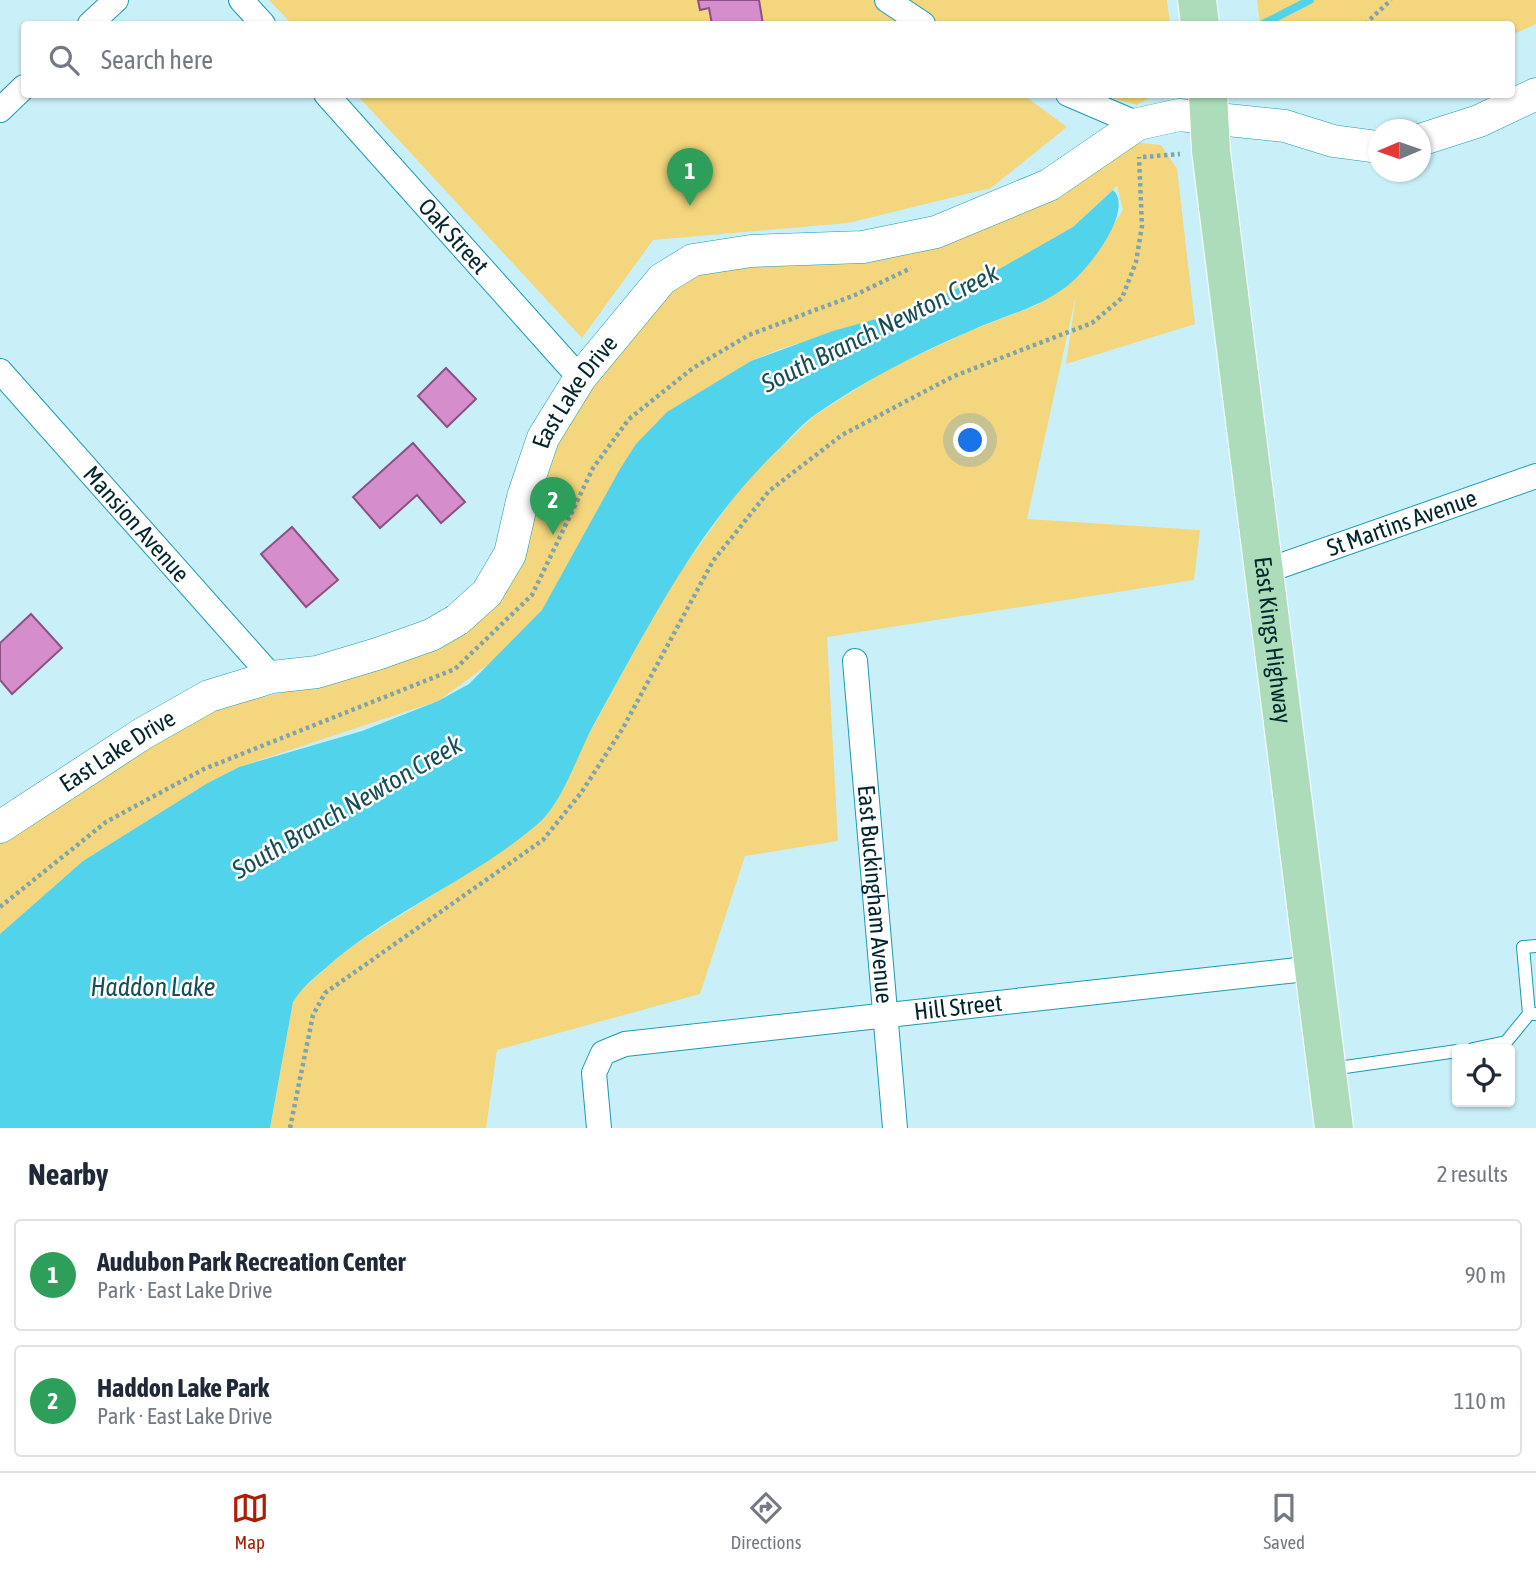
<!DOCTYPE html>
<html lang="en">
<head>
<meta charset="utf-8">
<style>
	:root { --surface:#fff; --page:#f2f2f3; --text:#1f2937; --muted:#747a83; --line:#e0e1e3; --accent:#ac1e04 }
	body { margin:0; font-family:"Asap Condensed",sans-serif; background:var(--page); color:var(--text) }
	.controls { position:absolute; right:21px; bottom:21px; display:grid; overflow:hidden; border-radius:7px; box-shadow:0 2px 5px #0004 }
	.controls button { width:63px; height:63px; display:grid; place-items:center; padding:0; border:0; border-bottom:2px solid var(--line); background:var(--surface); color:var(--text); font:35px sans-serif }
	.compass { position:absolute; left:1368px; top:119px; width:63px; height:63px; border-radius:50%; background:var(--surface); box-shadow:0 2px 5px #0004; rotate:268deg }
	.you { position:absolute; left:971px; top:441px; width:24px; height:24px; margin:-18px; border:5px solid #fff; border-radius:50%; background:#1a73e8; box-shadow:0 0 0 10px #1a73e833 }
	.badge { display:grid; place-items:center; width:46px; height:46px; border-radius:50%; background:var(--accent); color:#fff; font-size:23px; font-weight:700 }
	.pin { position:absolute; translate:-50% -58px; filter:drop-shadow(0 2px 4px #0008) }
	.pin::after { content:''; position:absolute; top:37px; width:24px; height:21px; background:inherit; clip-path:polygon(0 0,100% 0,50% 100%) }
	.list { margin:0; padding:0; list-style:none }
	h2 { display:flex; justify-content:space-between; align-items:center; height:91px; margin:0; padding:0 28px; font-size:30px }
	h2 small { font-size:23px; font-weight:400; color:var(--muted) }
	.list li { display:grid; grid-template-columns:46px 1fr auto; gap:21px; align-items:center; box-sizing:border-box; height:112px; margin:0 14px 14px; padding:0 14px; border:2px solid var(--line); border-radius:7px }
	.list b { display:block; font-size:26px; white-space:nowrap }
	.list p { margin:0; font-size:23px; white-space:nowrap; color:var(--muted) }
	.list em { font-size:23px; font-style:normal; color:var(--muted) }
	.icon { flex:none; width:38px; height:38px; fill:none; stroke:currentColor; stroke-width:2; stroke-linecap:round; stroke-linejoin:round }
	.map { position:relative; flex:none; width:1536px; height:1128px; overflow:hidden }
	.search { position:absolute; background:var(--surface); box-shadow:0 2px 5px #0004; left:21px; right:21px; top:21px; height:77px; display:flex; align-items:center; gap:18px; box-sizing:border-box; padding:0 24px; border-radius:7px; color:var(--muted); font-size:26px }
	.sheet { height:343px; background:var(--surface) }
	nav { display:flex; justify-content:space-around; align-items:center; box-sizing:border-box; height:98px; border-top:2px solid var(--line); background:var(--surface); font-size:19px; color:var(--muted) }
	nav a { display:grid; justify-items:center; gap:4px }
	nav .on { color:var(--accent) }
	.map>svg:first-child { display:block }
	.green { fill:#f3d67d }
	.water { fill:#51d4eb }
	.lines { fill:none; stroke-linecap:round; stroke-linejoin:round }
	.stream { stroke:#51d4eb; stroke-width:8 }
	.building { fill:#d58ecb; stroke:#8c5184; stroke-width:2 }
	.service-casing { stroke:#1a9bb0; stroke-width:14 }
	.minor-casing { stroke:#1a9bb0; stroke-width:26 }
	.tertiary-casing { stroke:#1a9bb0; stroke-width:33 }
	.primary-casing { stroke:#fff; stroke-width:40 }
	.path { stroke:#7ea5ac; stroke-width:4.5; stroke-dasharray:3.5 3.5; stroke-linecap:butt }
	.service { stroke:#fff; stroke-width:12 }
	.minor { stroke:#fff; stroke-width:24 }
	.tertiary { stroke:#fff; stroke-width:32 }
	.primary { stroke:#acdcb9; stroke-width:38 }
	.labels { text-anchor:middle; stroke-width:5; stroke-linejoin:round; paint-order:stroke }
	.street-label { font-size:24px; fill:#00262c; stroke:#fff }
	.water-label { font-size:26px; font-style:italic; fill:#164e58; stroke:#fff }
</style>
</head>
<body>
<div class="map">
<svg width="1536" height="1128" viewBox="0 0 1536 1128">
	<rect width="100%" height="100%" fill="#c9f0f8"/>
	<g class="green">
		<polygon points="269,0 894,0 927,24 292,24"/>
		<polygon points="907,0 1167,0 1170,24 941,24"/>
		<polygon points="1257,0 1536,0 1536,24 1512,35 1512,24 1260,24"/>
		<polygon points="1022,94 1067,127 991,188 848,223 653,240 582,338 357,95"/>
		<polygon points="1100,95 1154,95 1137,105"/>
		<polygon points="1132,142 1161,145 1177,169 1195,324 1066,364 1076,295 1027,519 1200,530 1194,580 827,637 838,841 745,856 700,994 497,1050 486,1128 270,1128 293,1002 300,991 349,948 474,869 540,821 555,804 572,765 670,586 745,482 814,416 886,370 972,330 1035,306 1080,275 1123,210 1117,186 1073,227 1001,268 912,309 780,349 751,361 708,388 636,444 542,610 496,659 438,701 239,767 206,784 83,861 0,934 0,844 104,774 212,709 342,679 461,626 550,443 666,287 696,266 868,253"/>
	</g>
	<path class="water" d="M1113,190C1136,211 1083,277 1063,289C1035,309 1001,317 970,331C916,354 864,381 816,414C803,423 792,436 781,447C698,525 648,628 593,726C578,754 563,800 541,821C476,879 391,910 327,967C314,978 302,987 293,1002L270,1128H0V934L83,861L206,784L239,767L362,731L438,701L469,684L542,610L620,469L636,444L667,412L751,361L833,331L912,309L1001,268L1073,227Z"/>
	<g class="lines">
		<polyline class="stream" points="1263,24 1310,0"/>
	</g>
	<g class="building">
		<polygon points="698,0 759,0 763,24 712,24 709,8 700,10"/>
		<polygon points="446,368 476,399 447,427 418,396"/>
		<polygon points="413,443 465,502 441,523 417,495 380,528 353,497"/>
		<polygon points="292,527 338,580 306,607 261,554"/>
		<polygon points="31,614 62,648 12,694 0,680 0,643"/>
	</g>
	<g class="lines">
		<g class="service-casing">
			<g id="service">
				<polyline points="1529,1014 1523,947 1536,946"/>
				<polyline points="1473,1049 1506,1042 1529,1014 1535,1014"/>
				<polyline points="1331,1069 1457,1051"/>
			</g>
		</g>
		<g class="minor-casing">
			<g id="minor">
				<polyline points="241,0 263,24"/>
				<polyline points="887,0 923,24"/>
				<polyline points="90,24 116,0"/>
				<path id="s1" d="M326,94L580,378"/>
				<polyline points="1068,94 1138,124"/>
				<polyline points="0,110 24,87"/>
				<path id="s2" d="M0,371L272,677"/>
				<path id="s3" d="M1266,571L1536,476"/>
				<path id="s4" d="M855,661L895,1128"/>
				<path id="s5" d="M599,1128L594,1073L603,1053L625,1044L1315,968"/>
			</g>
		</g>
		<g class="tertiary-casing">
			<g id="tertiary">
				<polyline points="1420,140 1479,121 1536,94"/>
				<path id="s6" d="M0,827L142,734L209,696L272,677L317,672L377,654L431,635L457,620L487,593L510,554L523,497L543,438L580,378L662,279L693,260L751,251L863,247L936,232L1049,185L1138,124L1179,115L1285,126L1333,141L1378,147"/>
			</g>
		</g>
		<g class="primary-casing">
			<g id="primary">
				<polyline points="1197,0 1200,24"/>
				<path id="s7" d="M1208,94L1211,151L1334,1128"/>
			</g>
		</g>
		<g class="path">
			<polyline points="1365,24 1391,0"/>
			<polyline points="1143,157 1180,154"/>
			<polyline points="0,907 106,822 204,769 455,669 532,595 593,468 629,419 693,368 749,335 855,295 911,268"/>
			<polyline points="290,1128 313,1015 325,993 543,840 581,793 623,728 713,561 769,491 842,435 954,376 1092,323 1122,298 1136,262 1142,226 1139,157"/>
		</g>
		<use href="#service" class="service"/>
		<use href="#minor" class="minor"/>
		<use href="#tertiary" class="tertiary"/>
		<use href="#primary" class="primary"/>
	</g>
	<g class="labels">
		<g class="street-label">
			<text dy="8" stroke="none"><textPath href="#s1" startOffset="191">Oak Street</textPath></text>
			<text dy="8" stroke="none"><textPath href="#s6" startOffset="770">East Lake Drive</textPath></text>
			<text dy="8" stroke="none"><textPath href="#s3" startOffset="144">St Martins Avenue</textPath></text>
			<text dy="8" stroke="none"><textPath href="#s2" startOffset="205">Mansion Avenue</textPath></text>
			<text dy="8" stroke="none"><textPath href="#s7" startOffset="550">East Kings Highway</textPath></text>
			<text dy="8" stroke="none"><textPath href="#s6" startOffset="140">East Lake Drive</textPath></text>
			<text dy="8" stroke="none"><textPath href="#s4" startOffset="234">East Buckingham Avenue</textPath></text>
			<text dy="8" stroke="none"><textPath href="#s5" startOffset="436">Hill Street</textPath></text>
		</g>
		<g class="water-label">
			<text transform="translate(880 328) rotate(-26)" y="9">South Branch Newton Creek</text>
			<text transform="translate(347 807) rotate(-30)" y="9">South Branch Newton Creek</text>
			<text x="153" y="996">Haddon Lake</text>
		</g>
	</g>
</svg>
<div class="controls">
<button><svg class="icon" aria-label="locate" viewBox="0 0 24 24"><circle cx="12" cy="12" r="6"/><path d="M12 2v4M12 18v4M2 12h4M18 12h4"/></svg></button>
</div>
<svg class="compass" viewBox="-18 -18 36 36"><path d="M0-13l5 13h-10z" fill="#e53935"/><path d="M0 13l5-13h-10z" fill="#747a83"/></svg>
<div class="you"></div>
<div class="pin badge" style="left:690px;top:206px;background:#2e9e5b">1</div>
<div class="pin badge" style="left:553px;top:535px;background:#2e9e5b">2</div>
<div class="search"><svg class="icon" aria-label="search" viewBox="0 0 24 24"><circle cx="10" cy="10" r="6"/><path d="M15 15l6 6"/></svg>Search here</div>
</div>
<section class="sheet">
<h2>Nearby<small>2 results</small></h2>
<ul class="list">
<li><span class="badge" style="background:#2e9e5b">1</span><div><b>Audubon Park Recreation Center</b><p>Park · East Lake Drive</p></div><em>90 m</em></li>
<li><span class="badge" style="background:#2e9e5b">2</span><div><b>Haddon Lake Park</b><p>Park · East Lake Drive</p></div><em>110 m</em></li>
</ul>
</section>
<nav>
<a class="on"><svg class="icon" aria-label="map" viewBox="0 0 24 24"><path d="M3 6l6-2 6 2 6-2v14l-6 2-6-2-6 2zM9 4v14M15 6v14"/></svg>Map</a>
<a><svg class="icon" aria-label="directions" viewBox="0 0 24 24"><path d="M12 3l9 9-9 9-9-9zM9 14v-3h6M13 9l2 2-2 2"/></svg>Directions</a>
<a><svg class="icon" aria-label="saved" viewBox="0 0 24 24"><path d="M7 4h10v16l-5-4-5 4z"/></svg>Saved</a>
</nav>
</body>
</html>
